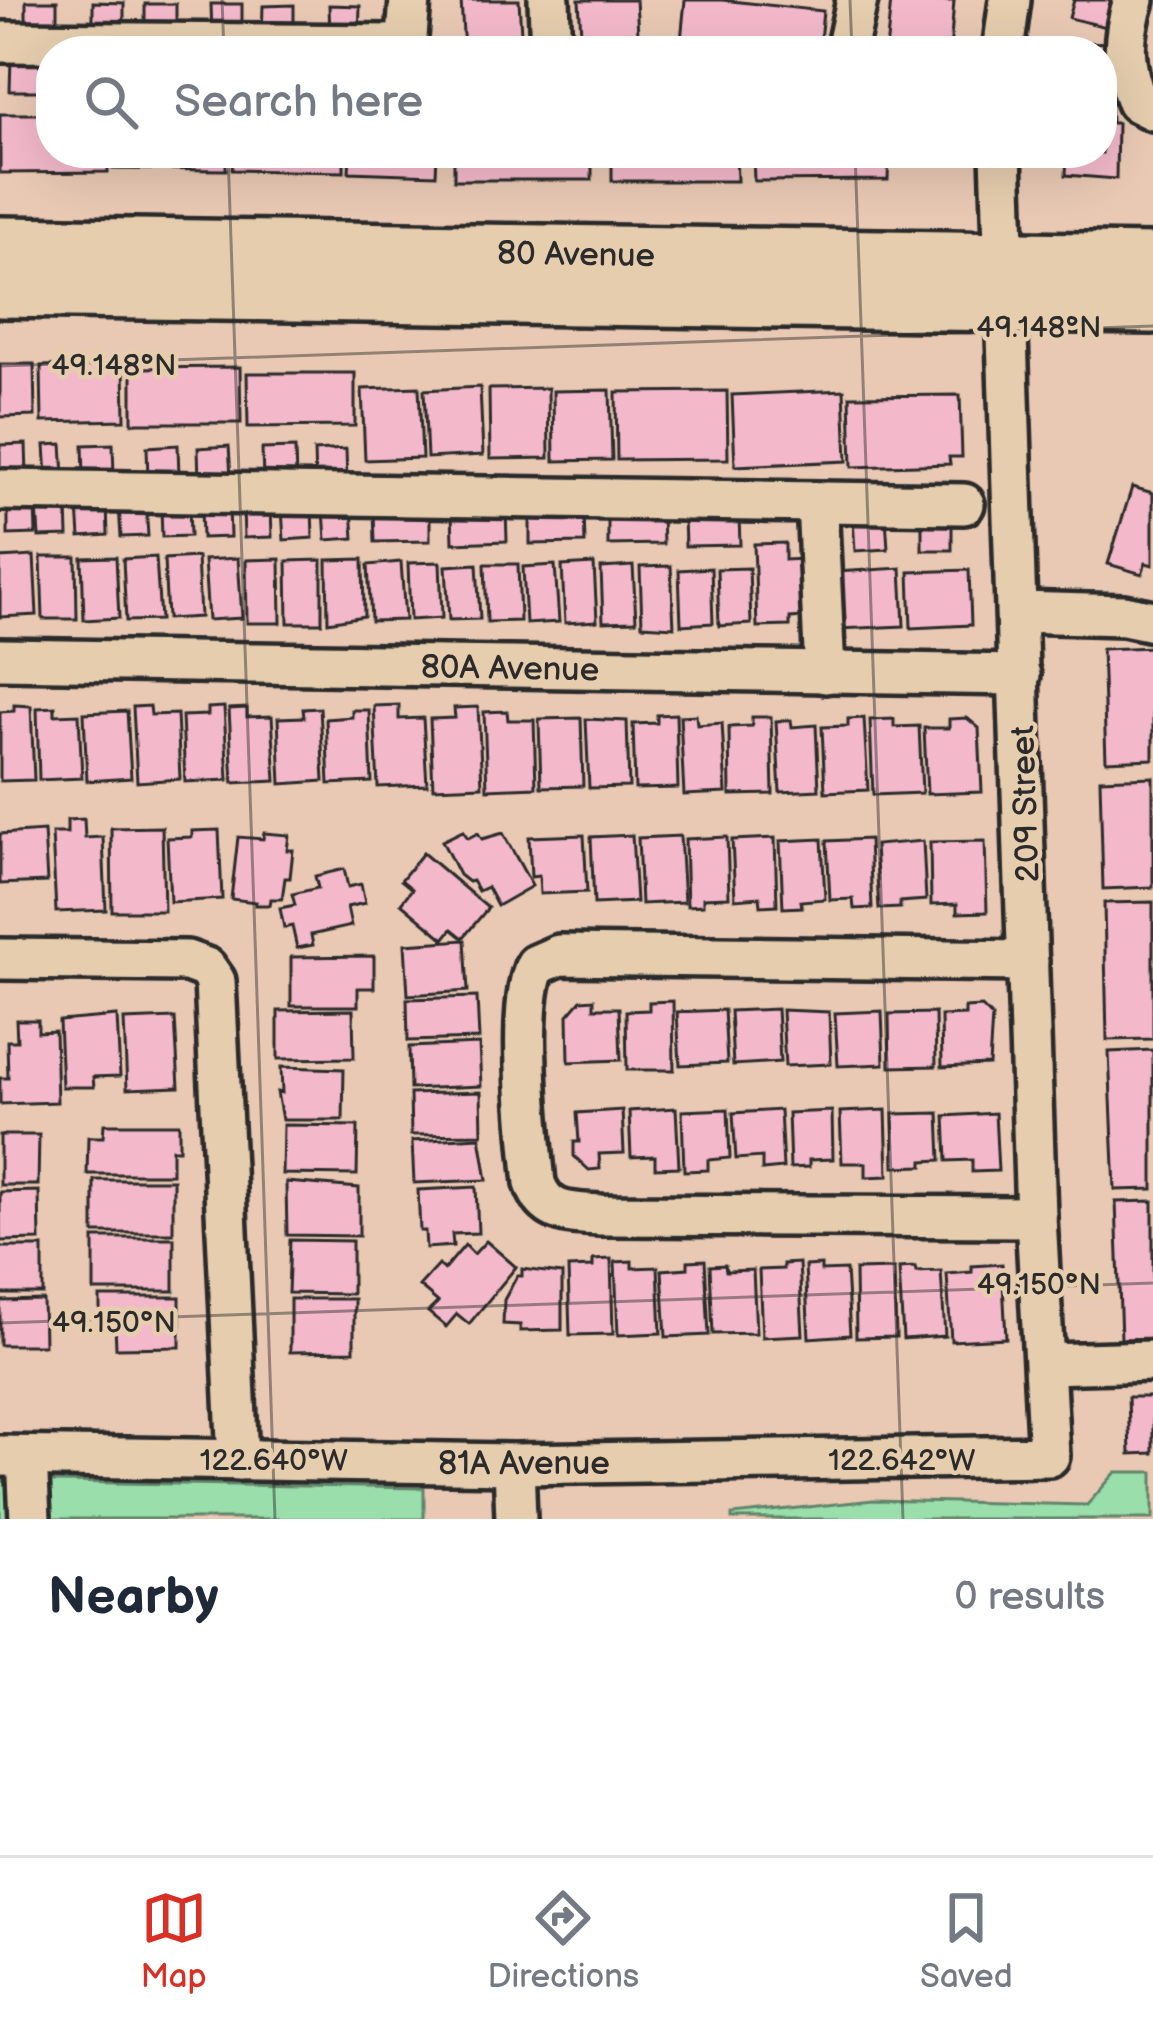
<!DOCTYPE html>
<html lang="en">
<head>
<meta charset="utf-8">
<style>
	:root { --surface:#fff; --page:#f2f2f3; --text:#1f2937; --muted:#747a83; --line:#e0e1e3; --accent:#d93025 }
	body { margin:0; font-family:"Balsamiq Sans",sans-serif; background:var(--page); color:var(--text) }
	.list { margin:0; padding:0; list-style:none }
	h2 { display:flex; justify-content:space-between; align-items:center; height:156px; margin:0; padding:0 48px; font-size:51px }
	h2 small { font-size:39px; font-weight:400; color:var(--muted) }
	.icon { flex:none; width:66px; height:66px; fill:none; stroke:currentColor; stroke-width:2; stroke-linecap:round; stroke-linejoin:round }
	.map { position:relative; flex:none; width:1153px; height:1519px; overflow:hidden }
	.search { position:absolute; background:var(--surface); box-shadow:0 12px 48px #0002; left:36px; right:36px; top:36px; height:132px; display:flex; align-items:center; gap:30px; box-sizing:border-box; padding:0 42px; border-radius:48px; color:var(--muted); font-size:45px }
	.sheet { height:336px; background:var(--surface) }
	nav { display:flex; justify-content:space-around; align-items:center; box-sizing:border-box; height:168px; border-top:3px solid var(--line); background:var(--surface); font-size:33px; color:var(--muted) }
	nav a { display:grid; justify-items:center; gap:6px }
	nav .on { color:var(--accent) }
	.map>svg:first-child { display:block }
	.green { fill:#99deab; stroke:#62846b; stroke-width:3 }
	.building { fill:#f3b9ca; stroke:#2b2b2b; stroke-width:3 }
	.lines { fill:none; stroke-linecap:round; stroke-linejoin:round }
	.minor-casing { stroke:#2b2b2b; stroke-width:48 }
	.major-casing { stroke:#2b2b2b; stroke-width:60 }
	.minor { stroke:#e6cdae; stroke-width:39 }
	.major { stroke:#e6cdae; stroke-width:51 }
	.ticks { fill:none; stroke:#2b2b2b; stroke-width:3; stroke-opacity:0.45 }
	.labels { text-anchor:middle; stroke-width:9; stroke-linejoin:round; paint-order:stroke }
	.street-label { font-size:33px; fill:#2b2b2b; stroke:#e6cdae }
	.ticks-label { font-size:30px; text-anchor:middle; fill:#2b2b2b; stroke:#e6cdae; stroke-width:9; stroke-linejoin:round; paint-order:stroke }
</style>
</head>
<body>
<div class="map">
<svg width="1153" height="1519" viewBox="0 0 1153 1519">
	<rect width="100%" height="100%" fill="#e9c9b4"/>
	<filter id="ink" filterUnits="userSpaceOnUse"><feTurbulence type="fractalNoise" baseFrequency=".00833" numOctaves="2"/><feDisplacementMap in="SourceGraphic" scale="24" xChannelSelector="R" yChannelSelector="G"/><feConvolveMatrix kernelMatrix="1 2 1 2 8 2 1 2 1" color-interpolation-filters="sRGB"/></filter>
	<g filter="url(#ink)">
		<g class="green">
			<polygon points="1116,1472 1153,1472 1153,1519 732,1519 732,1515 873,1500 1087,1505"/>
			<polygon points="0,1481 424,1488 424,1519 0,1519"/>
		</g>
		<g class="building">
			<polygon points="461,0 519,0 522,51 464,51"/>
			<polygon points="579,0 636,0 639,51 582,51"/>
			<polygon points="685,0 722,0 823,11 819,51 680,51"/>
			<polygon points="891,0 954,1 950,51 886,51"/>
			<polygon points="1074,0 1131,0 1123,31 1069,18"/>
			<rect x="26" y="1" width="31" height="31"/>
			<polygon points="93,2 124,3 124,33 93,33"/>
			<polygon points="145,4 176,4 176,34 145,35"/>
			<polygon points="211,4 242,4 242,35 212,35"/>
			<polygon points="294,5 294,36 262,36 263,6"/>
			<polygon points="329,5 360,6 359,37 330,37"/>
			<polygon points="1067,42 1118,43 1118,99 1110,97 1111,123 1117,123 1116,179 1066,175 1067,153 1102,153 1102,51 1067,51"/>
			<polygon points="11,58 43,58 43,91 10,91"/>
			<polygon points="0,114 51,114 51,153 108,153 108,172 0,173"/>
			<polygon points="113,153 226,153 226,170 113,169"/>
			<polygon points="233,153 344,153 344,172 232,170"/>
			<polygon points="350,153 437,153 436,175 349,172"/>
			<rect x="454" y="153" width="138" height="27"/>
			<polygon points="612,153 736,153 737,181 612,181"/>
			<polygon points="753,153 889,153 888,180 754,181"/>
			<polygon points="0,364 34,364 35,416 0,417"/>
			<polygon points="124,364 125,420 42,422 41,366"/>
			<polygon points="240,367 241,423 132,423 132,368"/>
			<polygon points="247,373 355,373 355,426 248,427"/>
			<polygon points="419,387 422,458 365,460 362,389"/>
			<polygon points="480,387 483,455 427,458 424,390"/>
			<polygon points="548,388 549,458 490,459 489,389"/>
			<polygon points="610,390 612,460 554,461 553,391"/>
			<polygon points="844,390 847,461 735,466 732,395"/>
			<polygon points="727,391 728,459 617,460 616,392"/>
			<polygon points="960,395 962,457 949,457 950,464 852,467 850,396"/>
			<polygon points="26,444 27,475 0,476 0,445"/>
			<polygon points="62,444 64,476 47,477 45,445"/>
			<polygon points="113,444 114,476 84,477 83,445"/>
			<polygon points="178,445 179,477 148,479 147,447"/>
			<polygon points="229,446 231,477 199,480 198,448"/>
			<polygon points="295,448 296,480 263,481 262,449"/>
			<polygon points="346,449 347,481 315,482 314,451"/>
			<polygon points="1132,487 1153,493 1153,565 1146,563 1142,574 1108,564"/>
			<polygon points="8,504 35,504 36,534 8,535"/>
			<polygon points="67,505 68,536 39,537 37,506"/>
			<polygon points="107,505 108,535 80,537 78,507"/>
			<polygon points="146,506 148,536 121,537 119,507"/>
			<polygon points="189,506 190,536 162,537 161,507"/>
			<polygon points="229,506 230,537 202,538 201,507"/>
			<polygon points="271,507 272,537 244,538 243,508"/>
			<polygon points="312,508 313,538 284,540 282,509"/>
			<polygon points="352,508 354,538 326,540 324,510"/>
			<polygon points="430,510 430,541 375,542 374,511"/>
			<polygon points="506,510 507,541 453,543 452,512"/>
			<polygon points="584,512 585,543 530,544 530,513"/>
			<polygon points="608,515 662,515 663,544 608,545"/>
			<polygon points="739,516 740,545 685,546 684,517"/>
			<polygon points="886,517 888,549 855,551 853,518"/>
			<rect x="922" y="519" width="30" height="31"/>
			<polygon points="785,543 785,560 804,559 806,617 790,618 790,626 757,627 754,544"/>
			<polygon points="34,556 37,615 0,617 0,558"/>
			<polygon points="41,557 76,557 77,619 43,619"/>
			<polygon points="116,557 119,618 84,620 82,558"/>
			<polygon points="156,557 160,620 126,621 123,559"/>
			<polygon points="197,557 200,617 167,619 164,559"/>
			<polygon points="238,558 242,618 208,620 204,560"/>
			<polygon points="280,559 281,623 247,623 246,560"/>
			<polygon points="363,559 364,616 328,622 327,560"/>
			<polygon points="322,560 322,623 288,623 287,561"/>
			<polygon points="401,562 405,620 371,621 368,565"/>
			<polygon points="440,562 442,618 410,620 408,563"/>
			<polygon points="477,564 480,619 449,620 446,566"/>
			<polygon points="485,564 518,564 520,621 487,622"/>
			<polygon points="594,564 597,621 565,623 562,566"/>
			<polygon points="555,565 559,622 526,624 523,567"/>
			<polygon points="633,566 636,621 603,622 601,568"/>
			<polygon points="671,566 674,627 642,625 640,567"/>
			<polygon points="711,568 713,623 681,625 679,570"/>
			<polygon points="749,568 751,624 719,626 717,569"/>
			<polygon points="901,568 904,626 838,629 836,572"/>
			<polygon points="969,570 971,625 911,628 909,572"/>
			<polygon points="1153,647 1153,759 1106,761 1102,649"/>
			<polygon points="14,705 31,706 34,780 0,781 0,712 14,711"/>
			<polygon points="399,705 399,719 423,718 427,785 378,787 374,706"/>
			<polygon points="150,706 151,715 177,714 180,779 137,782 133,707"/>
			<polygon points="55,707 55,715 79,714 82,778 39,780 37,708"/>
			<polygon points="224,707 228,780 185,782 182,716 208,715 208,708"/>
			<polygon points="478,707 482,786 433,788 430,719 455,718 454,708"/>
			<polygon points="247,708 247,717 272,716 276,781 233,783 229,709"/>
			<polygon points="320,708 324,781 281,784 278,718 304,717 303,709"/>
			<polygon points="352,710 369,710 372,782 329,784 326,719 352,717"/>
			<polygon points="127,711 131,778 87,781 84,713"/>
			<polygon points="507,711 508,720 534,720 536,787 487,789 484,712"/>
			<polygon points="676,714 678,788 635,789 633,724 657,723 657,715"/>
			<polygon points="696,715 697,725 722,723 726,793 684,795 680,716"/>
			<polygon points="752,717 771,717 773,794 730,795 729,727 752,726"/>
			<polygon points="581,718 583,786 541,787 539,719"/>
			<polygon points="864,718 868,790 825,792 822,727 848,726 848,719"/>
			<polygon points="967,718 979,728 982,792 927,794 924,728 949,728 949,719"/>
			<polygon points="586,719 627,721 629,787 589,788"/>
			<polygon points="894,719 894,727 919,726 922,793 873,795 870,720"/>
			<polygon points="791,720 792,727 816,725 819,790 780,792 776,721"/>
			<polygon points="1153,777 1153,887 1103,889 1100,779"/>
			<polygon points="84,819 85,838 103,837 106,910 56,912 52,833 67,833 67,820"/>
			<polygon points="162,827 164,911 112,911 111,828"/>
			<polygon points="219,830 222,899 170,902 167,838 192,837 192,831"/>
			<polygon points="44,831 47,882 0,884 0,834"/>
			<polygon points="463,831 468,838 478,833 482,839 503,833 532,886 497,906 487,887 478,891 472,881 468,882 459,875 442,841"/>
			<polygon points="264,833 289,835 287,850 293,850 290,878 285,878 282,899 271,899 270,905 255,905 256,902 231,899 238,837 263,839"/>
			<polygon points="584,835 587,892 540,894 539,876 531,877 529,837"/>
			<polygon points="632,835 636,902 594,904 591,837"/>
			<polygon points="680,836 684,902 641,904 638,838"/>
			<polygon points="727,837 729,897 703,898 703,905 687,906 685,839"/>
			<polygon points="775,838 777,905 761,906 760,897 735,899 732,840"/>
			<polygon points="822,839 825,899 801,901 802,907 783,908 780,841"/>
			<polygon points="869,839 872,908 854,909 853,899 830,900 827,841"/>
			<polygon points="923,841 926,900 900,902 900,908 879,909 875,845"/>
			<polygon points="985,841 987,912 957,913 957,904 931,905 930,842"/>
			<polygon points="423,853 488,908 463,938 452,929 444,939 401,903 412,889 401,880"/>
			<polygon points="344,869 348,887 361,884 365,903 347,907 351,926 311,935 313,945 297,948 292,926 284,928 280,908 295,905 292,894 318,888 315,876"/>
			<polygon points="1153,902 1153,1039 1107,1040 1104,903"/>
			<polygon points="465,940 468,991 408,995 405,944"/>
			<polygon points="374,956 374,988 358,988 358,1006 291,1006 291,957"/>
			<polygon points="477,997 479,1039 408,1041 407,999"/>
			<polygon points="594,999 594,1008 619,1008 621,1060 569,1062 568,1015 581,1000"/>
			<polygon points="673,1001 674,1070 627,1070 626,1011 649,1010 649,1002"/>
			<polygon points="982,1007 992,1017 989,1065 942,1067 941,1016 965,1015 965,1008"/>
			<polygon points="777,1009 780,1062 733,1065 730,1011"/>
			<polygon points="353,1010 354,1058 278,1059 278,1011"/>
			<polygon points="724,1010 727,1063 680,1065 677,1012"/>
			<polygon points="782,1010 829,1012 831,1064 785,1066"/>
			<polygon points="882,1011 884,1064 838,1066 835,1013"/>
			<polygon points="935,1013 936,1066 890,1067 889,1014"/>
			<polygon points="117,1016 120,1076 93,1077 94,1087 62,1087 59,1021"/>
			<polygon points="175,1018 179,1087 127,1089 124,1020"/>
			<polygon points="16,1020 38,1020 38,1032 55,1031 57,1102 0,1104 0,1078 8,1078 7,1041 17,1041"/>
			<polygon points="479,1044 481,1086 410,1089 409,1047"/>
			<polygon points="1153,1050 1153,1189 1115,1190 1109,1052"/>
			<polygon points="281,1067 344,1069 343,1120 282,1120 277,1092 282,1093"/>
			<polygon points="481,1092 482,1134 411,1135 410,1094"/>
			<polygon points="676,1108 679,1167 655,1168 655,1156 631,1157 629,1111"/>
			<polygon points="728,1109 730,1158 708,1160 708,1170 684,1171 682,1111"/>
			<polygon points="622,1110 624,1153 599,1154 600,1169 589,1170 574,1156 574,1142 579,1142 577,1113"/>
			<polygon points="780,1110 783,1168 762,1170 762,1157 736,1159 733,1113"/>
			<polygon points="886,1110 888,1176 866,1177 866,1163 842,1163 840,1112"/>
			<polygon points="832,1111 833,1159 809,1160 809,1167 790,1168 788,1113"/>
			<polygon points="939,1113 941,1160 923,1161 923,1166 894,1167 893,1114"/>
			<polygon points="995,1113 998,1171 972,1172 972,1160 947,1161 945,1116"/>
			<polygon points="104,1124 179,1124 179,1149 172,1149 172,1174 87,1174 88,1137 103,1137"/>
			<polygon points="283,1125 358,1126 357,1175 282,1174"/>
			<polygon points="0,1135 39,1135 38,1185 0,1185"/>
			<polygon points="480,1137 487,1180 414,1183 412,1141"/>
			<rect x="94" y="1180" width="79" height="53"/>
			<polygon points="286,1182 359,1188 359,1236 287,1235"/>
			<polygon points="476,1187 478,1233 452,1234 453,1246 426,1248 425,1231 420,1231 418,1190"/>
			<polygon points="39,1191 40,1240 0,1241 0,1192"/>
			<polygon points="1153,1201 1153,1338 1121,1339 1116,1202"/>
			<rect x="94" y="1238" width="80" height="53"/>
			<polygon points="290,1240 352,1241 352,1294 288,1293"/>
			<polygon points="486,1241 516,1267 469,1324 457,1314 446,1327 428,1312 438,1302 419,1286 438,1265 444,1270 465,1245 474,1254"/>
			<rect x="0" y="1247" width="43" height="47"/>
			<polygon points="611,1259 613,1334 570,1335 568,1268 593,1267 593,1260"/>
			<polygon points="705,1260 709,1335 666,1337 662,1270 688,1268 688,1261"/>
			<polygon points="632,1261 632,1268 658,1267 661,1333 618,1335 615,1262"/>
			<polygon points="799,1263 803,1335 762,1337 759,1270 783,1269 783,1264"/>
			<polygon points="1002,1264 1006,1338 951,1341 947,1274 972,1272 972,1266"/>
			<polygon points="725,1265 726,1271 753,1270 756,1333 713,1334 710,1266"/>
			<polygon points="821,1265 821,1271 846,1270 850,1335 809,1338 805,1266"/>
			<polygon points="915,1267 916,1272 941,1271 945,1336 903,1339 899,1268"/>
			<polygon points="522,1269 562,1274 562,1330 520,1331 520,1325 503,1324 504,1300 517,1276 522,1276"/>
			<polygon points="894,1269 896,1337 856,1338 855,1270"/>
			<polygon points="100,1297 180,1297 180,1347 116,1348 115,1325 100,1325"/>
			<polygon points="290,1299 354,1299 354,1351 290,1352"/>
			<polygon points="43,1300 44,1345 0,1345 0,1301"/>
			<polygon points="1128,1397 1153,1397 1153,1453 1130,1454"/>
		</g>
		<g class="lines">
			<g class="minor-casing">
				<g id="minor">
					<polyline points="549,0 551,51"/>
					<path d="M1134,0C1122,38 1122,65 1137,102L1153,110"/>
					<polyline points="0,42 394,45 407,37 410,0"/>
					<polyline points="846,51 857,0"/>
					<polyline points="1003,51 1010,0"/>
					<polyline points="0,490 964,504"/>
					<polyline points="817,502 825,673"/>
					<polyline points="1018,612 1124,615 1153,621"/>
					<polyline points="0,659 1020,675"/>
					<polyline points="0,959 187,961 206,968 215,981 238,1460"/>
					<path d="M1028,961L559,955L536,965C516,1004 530,1135 535,1183C546,1215 570,1213 600,1215L1036,1217"/>
					<polyline points="1046,1364 1153,1361"/>
					<polyline points="0,1456 514,1464 1049,1456 1036,1217 1001,153"/>
					<polyline points="27,1457 30,1519"/>
					<polyline points="514,1464 516,1519"/>
				</g>
			</g>
			<g class="major-casing">
				<g id="major">
					<polyline points="0,243 1153,260"/>
					<polyline points="0,291 1153,307"/>
				</g>
			</g>
			<use href="#minor" class="minor"/>
			<use href="#major" class="major"/>
		</g>
	</g>
	<path class="ticks" d="M222,0L224,51M850,0L852,51M228,153L275,1519M855,153L903,1519M0,366L1153,326M0,1323L1153,1283"/>
	<g class="labels">
		<g class="street-label">
			<text transform="translate(576 253) rotate(1)" y="12">80 Avenue</text>
			<text transform="translate(510 667) rotate(1)" y="12">80A Avenue</text>
			<text transform="translate(1024 804) rotate(-92)" y="12">209 Street</text>
			<text x="524" y="1474">81A Avenue</text>
		</g>
	</g>
	<g class="ticks-label">
		<text x="1039" y="337">49.148°N</text>
		<text x="114" y="375">49.148°N</text>
		<text x="1039" y="1294">49.150°N</text>
		<text x="114" y="1332">49.150°N</text>
		<text x="274" y="1470">122.640°W</text>
		<text x="902" y="1470">122.642°W</text>
	</g>
</svg>
<div class="search"><svg class="icon" aria-label="search" viewBox="0 0 24 24"><circle cx="10" cy="10" r="6"/><path d="M15 15l6 6"/></svg>Search here</div>
</div>
<section class="sheet">
<h2>Nearby<small>0 results</small></h2>
<ul class="list">
</ul>
</section>
<nav>
<a class="on"><svg class="icon" aria-label="map" viewBox="0 0 24 24"><path d="M3 6l6-2 6 2 6-2v14l-6 2-6-2-6 2zM9 4v14M15 6v14"/></svg>Map</a>
<a><svg class="icon" aria-label="directions" viewBox="0 0 24 24"><path d="M12 3l9 9-9 9-9-9zM9 14v-3h6M13 9l2 2-2 2"/></svg>Directions</a>
<a><svg class="icon" aria-label="saved" viewBox="0 0 24 24"><path d="M7 4h10v16l-5-4-5 4z"/></svg>Saved</a>
</nav>
</body>
</html>
